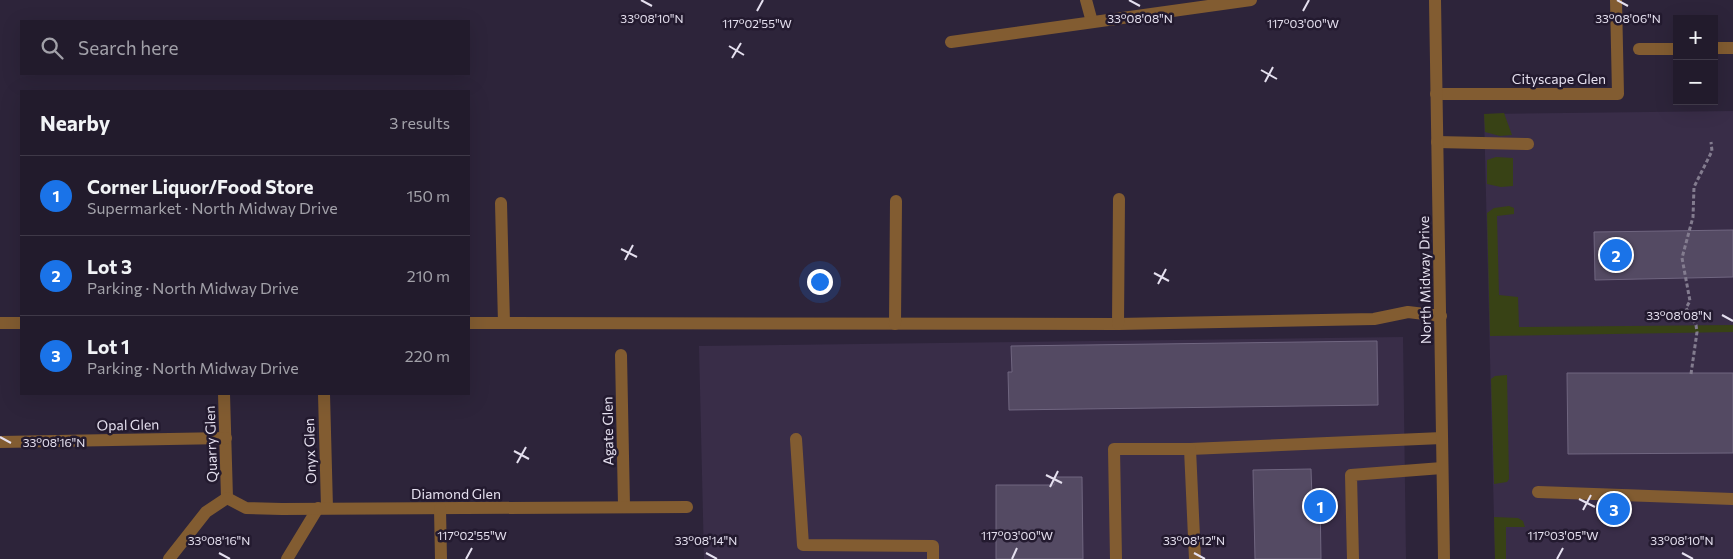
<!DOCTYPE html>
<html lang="en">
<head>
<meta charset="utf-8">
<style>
	:root { --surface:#221b2c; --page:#2a2434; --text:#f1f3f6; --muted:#a2a1a9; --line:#3f3948; --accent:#1a73e8 }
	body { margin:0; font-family:Commissioner,sans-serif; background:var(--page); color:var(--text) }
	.controls { position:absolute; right:15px; top:15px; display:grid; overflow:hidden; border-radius:0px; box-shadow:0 5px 20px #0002 }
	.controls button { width:45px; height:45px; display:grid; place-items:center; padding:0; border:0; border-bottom:1px solid var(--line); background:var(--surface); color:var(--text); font:25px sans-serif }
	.you { position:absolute; left:819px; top:281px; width:18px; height:18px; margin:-12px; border:4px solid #fff; border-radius:50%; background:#1a73e8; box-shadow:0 0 0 8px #1a73e833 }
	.badge { display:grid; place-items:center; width:32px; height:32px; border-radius:50%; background:var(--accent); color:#fff; font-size:16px; font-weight:700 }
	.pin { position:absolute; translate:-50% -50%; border:2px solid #fff; box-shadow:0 1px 5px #0006 }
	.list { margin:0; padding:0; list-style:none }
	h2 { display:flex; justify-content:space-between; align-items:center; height:65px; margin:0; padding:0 20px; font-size:21px }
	h2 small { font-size:16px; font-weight:400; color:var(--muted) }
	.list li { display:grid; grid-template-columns:32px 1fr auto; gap:15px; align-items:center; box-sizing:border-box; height:80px; padding:0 20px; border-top:1px solid var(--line) }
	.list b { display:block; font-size:19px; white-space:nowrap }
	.list p { margin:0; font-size:16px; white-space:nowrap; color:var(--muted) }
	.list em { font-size:16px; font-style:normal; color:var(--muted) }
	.icon { flex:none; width:28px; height:28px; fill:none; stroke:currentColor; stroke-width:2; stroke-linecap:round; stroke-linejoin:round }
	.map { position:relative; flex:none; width:1733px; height:559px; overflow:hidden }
	.search { position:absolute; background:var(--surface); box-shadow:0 5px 20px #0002; left:20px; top:20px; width:450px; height:55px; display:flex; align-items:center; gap:12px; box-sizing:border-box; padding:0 18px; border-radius:0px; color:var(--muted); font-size:19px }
	.panel { position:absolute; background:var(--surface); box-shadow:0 5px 20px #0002; left:20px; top:90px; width:450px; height:305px; border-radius:0px }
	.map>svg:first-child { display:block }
	.built { fill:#392d48 }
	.green { fill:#384215 }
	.building { fill:#544a63; stroke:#706680 }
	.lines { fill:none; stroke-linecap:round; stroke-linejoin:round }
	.path { stroke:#837c8f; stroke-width:3; stroke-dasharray:4 2.5; stroke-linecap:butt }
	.service { stroke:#825c31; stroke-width:12 }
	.minor { stroke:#825c31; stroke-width:12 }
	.tertiary { stroke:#825c31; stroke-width:12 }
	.ticks { fill:none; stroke:#e5e0ef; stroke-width:2 }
	.labels { text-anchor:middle; stroke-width:5; stroke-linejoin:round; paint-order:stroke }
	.street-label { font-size:14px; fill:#e5e0ef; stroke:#231a2f }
	.ticks-label { font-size:12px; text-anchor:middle; fill:#e5e0ef; stroke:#231a2f; stroke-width:5; stroke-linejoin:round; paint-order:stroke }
</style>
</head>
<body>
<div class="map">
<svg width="1733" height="559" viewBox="0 0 1733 559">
	<rect width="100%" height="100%" fill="#2d243a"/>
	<g class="built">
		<polygon points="1733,111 1733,559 1495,559 1484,114"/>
		<polygon points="1403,337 1406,559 704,559 699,346"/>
	</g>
	<g class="green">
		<polygon points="1504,113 1512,135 1500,136 1485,132 1484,114"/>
		<polygon points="1496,157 1513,158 1513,186 1501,187 1487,184 1487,160"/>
		<polygon points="1509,206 1514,208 1514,214 1497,216 1499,295 1518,297 1519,327 1733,325 1733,332 1490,336 1487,213 1494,208"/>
		<polygon points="1507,375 1509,479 1507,482 1494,484 1491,379 1495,376"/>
		<polygon points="1494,517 1518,518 1523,521 1525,527 1506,527 1506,559 1495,559"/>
	</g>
	<g class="building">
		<polygon points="1733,230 1733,277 1595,280 1594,232"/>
		<polygon points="1377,341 1378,405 1009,410 1008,372 1012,372 1011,346"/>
		<polygon points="1567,373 1733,373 1733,453 1568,454"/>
		<polygon points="1311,469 1312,498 1320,497 1321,559 1255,559 1253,470"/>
		<polygon points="1054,477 1082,477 1083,559 996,559 996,485 1054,485"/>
	</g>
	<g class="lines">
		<polyline class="path" points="1691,374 1697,332 1696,325 1686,308 1690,301 1682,258 1693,217 1694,187 1712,151 1711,142"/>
		<g class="service">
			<polyline points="1086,0 1092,22"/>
			<polyline points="951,42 1251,0"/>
			<polyline points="1714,48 1733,48"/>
			<polyline points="1639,49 1677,49"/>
			<polyline points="1436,94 1618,94 1616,0"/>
			<polyline points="1437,142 1528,144"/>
			<polyline points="501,203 504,323"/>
			<polyline points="0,323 21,323"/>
			<polyline points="469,323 1118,324 1374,319 1408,312 1441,316"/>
			<polyline points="895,324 896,201"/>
			<polyline points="1118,324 1119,199"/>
			<polyline points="796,439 803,545 933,546 933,559"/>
			<polyline points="1190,449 1442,438"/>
			<polyline points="1538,492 1733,499"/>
			<polyline points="287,559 318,508"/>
			<polyline points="1116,559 1114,449 1190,449 1195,559"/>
			<polyline points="1353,559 1351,475 1442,468"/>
		</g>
		<g class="minor">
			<polyline points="621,355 624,506"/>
			<polyline points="224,394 227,498"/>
			<polyline points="324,394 327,508"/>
			<polyline points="0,442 226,438"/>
			<polyline points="227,498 246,508 282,509 687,507"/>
			<polyline points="440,509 441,559"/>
			<polyline points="169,559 206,512 227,498"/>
		</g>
		<polyline class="tertiary" points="1435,0 1444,559"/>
	</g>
	<path class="ticks" d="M641,0L652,6M1129,0L1140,6M1617,0L1628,6M757,11L763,0M1303,11L1309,0M729,46L744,55M732,58L741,43M1261,70L1277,79M1265,82L1273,67M621,249L637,257M625,260L633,245M1154,273L1169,281M1158,284L1166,269M1722,315L1733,321M0,437L11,443M514,451L529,459M517,463L526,447M1046,475L1062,483M1050,487L1058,471M1579,499L1595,507M1583,510L1591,495M219,553L230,559M706,553L717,559M1194,553L1205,559M1682,553L1693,559M466,559L472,548M1012,559L1017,548M1557,559L1563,548"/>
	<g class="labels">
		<g class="street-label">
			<text x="1559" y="84">Cityscape Glen</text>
			<text transform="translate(1425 280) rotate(-91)" y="5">North Midway Drive</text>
			<text transform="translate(128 425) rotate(-1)" y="5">Opal Glen</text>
			<text transform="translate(608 431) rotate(-91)" y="5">Agate Glen</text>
			<text transform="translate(211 444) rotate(-92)" y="5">Quarry Glen</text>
			<text transform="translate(310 451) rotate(-92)" y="5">Onyx Glen</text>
			<text x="456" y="499">Diamond Glen</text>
		</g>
	</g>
	<g class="ticks-label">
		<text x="652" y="23">33°08'10"N</text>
		<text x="1140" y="23">33°08'08"N</text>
		<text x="1628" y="23">33°08'06"N</text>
		<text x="757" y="28">117°02'55"W</text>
		<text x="1303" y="28">117°03'00"W</text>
		<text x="1679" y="320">33°08'08"N</text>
		<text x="54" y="447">33°08'16"N</text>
		<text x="472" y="540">117°02'55"W</text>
		<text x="1017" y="540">117°03'00"W</text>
		<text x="1563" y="540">117°03'05"W</text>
		<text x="219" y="545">33°08'16"N</text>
		<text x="706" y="545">33°08'14"N</text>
		<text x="1194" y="545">33°08'12"N</text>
		<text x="1682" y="545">33°08'10"N</text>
	</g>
</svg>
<div class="controls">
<button>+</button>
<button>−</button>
</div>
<div class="you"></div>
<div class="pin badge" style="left:1320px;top:506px">1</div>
<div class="pin badge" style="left:1616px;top:255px">2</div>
<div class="pin badge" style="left:1614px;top:509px">3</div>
<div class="search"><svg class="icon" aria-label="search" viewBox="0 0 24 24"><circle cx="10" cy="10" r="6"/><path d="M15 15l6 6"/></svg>Search here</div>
<section class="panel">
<h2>Nearby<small>3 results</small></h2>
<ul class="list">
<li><span class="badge">1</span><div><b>Corner Liquor/Food Store</b><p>Supermarket · North Midway Drive</p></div><em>150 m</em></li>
<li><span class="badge">2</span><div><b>Lot 3</b><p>Parking · North Midway Drive</p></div><em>210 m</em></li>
<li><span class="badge">3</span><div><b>Lot 1</b><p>Parking · North Midway Drive</p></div><em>220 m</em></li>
</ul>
</section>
</div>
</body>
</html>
